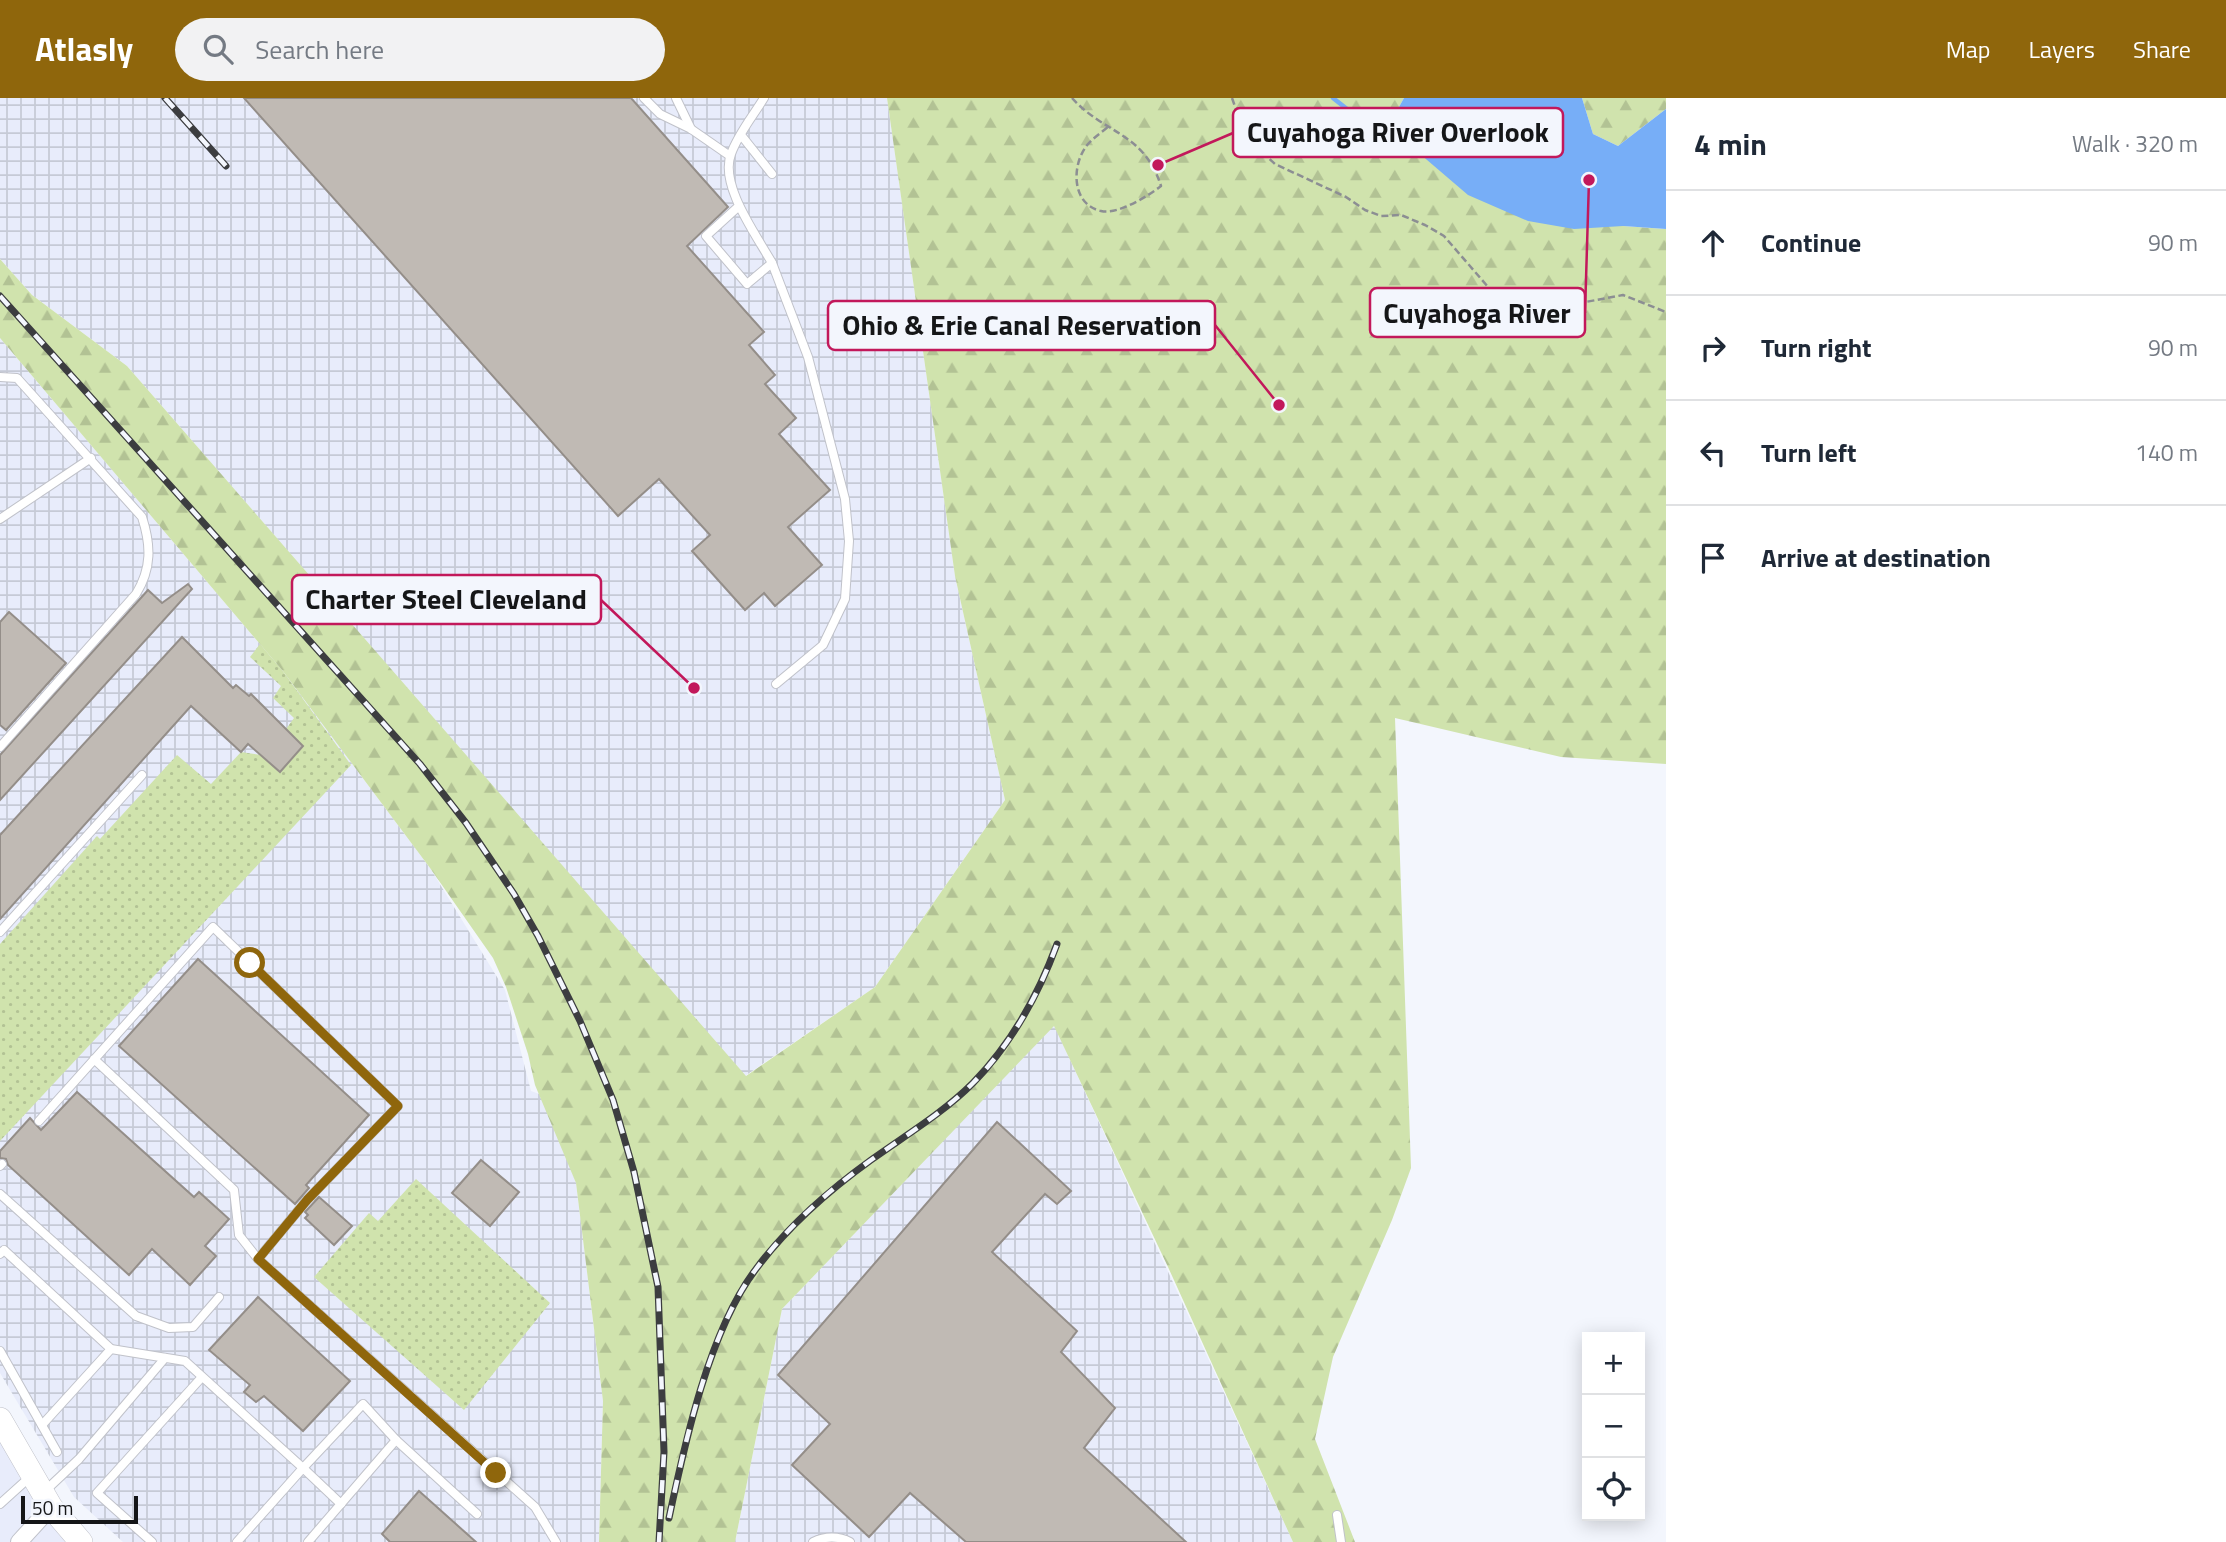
<!DOCTYPE html>
<html lang="en">
<head>
<meta charset="utf-8">
<style>
	:root { --surface:#fff; --page:#f2f2f3; --text:#1f2937; --muted:#747a83; --line:#e0e1e3; --accent:#8f660c }
	body { margin:0; font-family:"Titillium Web",sans-serif; background:var(--page); color:var(--text) }
	.controls { position:absolute; right:21px; bottom:21px; display:grid; overflow:hidden; border-radius:0px; box-shadow:0 4px 18px #0003 }
	.controls button { width:63px; height:63px; display:grid; place-items:center; padding:0; border:0; border-bottom:2px solid var(--line); background:var(--surface); color:var(--text); font:35px sans-serif }
	.scale { position:absolute; left:21px; bottom:18px; width:117px; box-sizing:border-box; padding-left:7px; border:4px solid #151618; border-top:0; font-size:19px; line-height:24px; white-space:nowrap; color:#151618; -webkit-text-stroke:5px #f3f6fd; paint-order:stroke }
	.stop { position:absolute; width:21px; height:21px; margin:-16px; border:5px solid #8f660c; border-radius:50%; background:#fff }
	.stop.end { background:#8f660c; border-color:#fff; box-shadow:0 2px 7px #0008 }
	.list { margin:0; padding:0; list-style:none }
	h2 { display:flex; justify-content:space-between; align-items:center; height:91px; margin:0; padding:0 28px; font-size:30px }
	h2 small { font-size:23px; font-weight:400; color:var(--muted) }
	.list li { display:grid; grid-template-columns:46px 1fr auto; gap:21px; align-items:center; box-sizing:border-box; height:105px; padding:0 28px; border-top:2px solid var(--line) }
	.list b { display:block; font-size:26px; white-space:nowrap }
	.list em { font-size:23px; font-style:normal; color:var(--muted) }
	.icon { flex:none; width:38px; height:38px; fill:none; stroke:currentColor; stroke-width:2; stroke-linecap:round; stroke-linejoin:round }
	.map { position:relative; flex:none; width:1666px; height:1444px; overflow:hidden }
	header { display:flex; align-items:center; gap:42px; box-sizing:border-box; height:98px; padding:0 35px; background:var(--accent); color:#fff }
	header strong { font-size:33px }
	nav { display:flex; gap:38px; margin-inline-start:auto; font-size:24px }
	.search { width:490px; height:63px; background:var(--page); display:flex; align-items:center; gap:18px; box-sizing:border-box; padding:0 24px; border-radius:38px; color:var(--muted); font-size:26px }
	main { display:flex }
	aside { flex:1; background:var(--surface) }
	.map>svg:first-child { display:block }
	.built { fill:#e8ecfb }
	.industrial { fill:url(#industrial-grid) }
	.grass { fill:url(#grass-dots) }
	.forest { fill:url(#forest-firs) }
	.water { fill:#77aef7 }
	.lines { fill:none; stroke-linecap:round; stroke-linejoin:round }
	.stream { stroke:#77aef7; stroke-width:4.5 }
	.building { fill:#c0bab4; stroke:#948e89; stroke-width:2 }
	.service-casing { stroke:#c0c2ca; stroke-width:10 }
	.minor-casing { stroke:#c0c2ca; stroke-width:18 }
	.secondary-casing { stroke:#c0c2ca; stroke-width:24 }
	.path { stroke:#8c8e93; stroke-width:2.5; stroke-dasharray:7 3.5; stroke-linecap:butt }
	.service { stroke:#fff; stroke-width:8 }
	.minor { stroke:#fff; stroke-width:16 }
	.secondary { stroke:#fff; stroke-width:23 }
	.rail-casing { stroke:#3c3d40; stroke-width:7 }
	.rail { stroke:#f3f6fd; stroke-width:4.5; stroke-dasharray:13; stroke-linecap:butt }
	.route { stroke:#8f660c; stroke-width:9 }
	.leader { fill:none; stroke:#c2185b; stroke-width:2.5 }
	.callout-dot { fill:#c2185b; stroke:#f3f6fd; stroke-width:2.5 }
	.callout { fill:#f3f6fd; stroke:#c2185b; stroke-width:2.5 }
	.callout-label { font-size:28px; text-anchor:middle; font-weight:bold; fill:#151618 }
</style>
</head>
<body>
<header>
<strong>Atlasly</strong>
<div class="search"><svg class="icon" aria-label="search" viewBox="0 0 24 24"><circle cx="10" cy="10" r="6"/><path d="M15 15l6 6"/></svg>Search here</div>
<nav><a>Map</a><a>Layers</a><a>Share</a></nav>
</header>
<main>
<div class="map">
<svg width="1666" height="1444" viewBox="0 0 1666 1444">
	<defs>
		<pattern id="industrial-grid" width="8" height="8" patternUnits="userSpaceOnUse" patternTransform="scale(1.75)"><rect width="8" height="8" fill="#e8ecfb"/><path d="M0 4h8M4 0v8" fill="none" stroke="#c6cad6"/></pattern>
		<pattern id="grass-dots" width="8" height="8" patternUnits="userSpaceOnUse" patternTransform="scale(1.75)"><rect width="8" height="8" fill="#d0e3ad"/><path d="M2 2h.1M6 6h.1" fill="none" stroke="#b2c294" stroke-width="1.8" stroke-linecap="round"/></pattern>
		<pattern id="forest-firs" width="22" height="20" patternUnits="userSpaceOnUse" patternTransform="scale(1.75)"><rect width="22" height="20" fill="#d0e3ad"/><path d="M5 1l3.5 6h-7zM16 11l3.5 6h-7z" fill="#b2c294"/></pattern>
	</defs>
	<rect width="100%" height="100%" fill="#f3f6fd"/>
	<polygon class="built" points="0,1321 81,1444 0,1444"/>
	<g class="industrial">
		<polygon points="0,0 887,0 955,478 1005,702 875,889 745,978 127,268 32,197 0,161"/>
		<polygon points="0,240 282,572 430,770 505,892 531,993 545,998 576,1085 603,1303 599,1444 123,1444 74,1399 0,1275"/>
		<polygon points="1054,927 1293,1444 735,1444 782,1211"/>
	</g>
	<g class="grass">
		<polygon points="260,546 282,572 351,667 0,1043 0,846 97,738 100,741 177,657 211,686 241,654 261,657 280,674 303,648 286,631 294,620 273,600 281,588 250,559"/>
		<polygon points="416,1081 550,1205 464,1312 314,1179 369,1115 378,1123"/>
	</g>
	<g class="forest">
		<polygon points="887,0 1404,0 1395,16 1623,128 1666,131 1666,666 1561,659 1395,620 1411,1070 1392,1122 1333,1259 1315,1341 1355,1444 1293,1444 1168,1169 1054,928 782,1211 735,1444 599,1444 603,1303 576,1085 535,987 528,956 506,889 493,860 430,770 282,572 0,240 0,161 32,197 127,268 746,978 875,889 1005,702 955,478"/>
		<polygon points="1582,0 1666,0 1666,11 1618,48 1593,36"/>
	</g>
	<polygon class="water" points="1404,0 1582,0 1593,36 1618,48 1666,11 1666,131 1623,128 1574,131 1528,123 1468,97 1399,38 1395,16"/>
	<g class="lines">
		<polyline class="stream" points="1333,0 1366,26 1399,38"/>
	</g>
	<g class="building">
		<polygon points="244,0 631,0 728,109 687,148 764,234 749,247 775,277 765,286 796,320 779,336 830,392 788,429 822,467 775,508 764,495 745,512 692,453 710,437 659,381 618,418"/>
		<polygon points="188,486 192,491 0,702 0,657 148,492 162,505"/>
		<polygon points="9,514 66,565 6,632 0,627 0,524"/>
		<polygon points="182,539 233,590 236,587 249,598 251,596 303,648 280,674 248,646 241,654 191,608 0,821 0,737"/>
		<polygon points="198,861 369,1017 306,1087 309,1090 295,1106 119,948"/>
		<polygon points="77,994 194,1099 199,1094 229,1121 205,1148 216,1158 190,1187 152,1151 129,1177 8,1067 6,1061 0,1060 0,1053 30,1020 41,1032"/>
		<polygon points="997,1024 1071,1093 1057,1106 1045,1096 992,1154 1077,1233 1061,1254 1115,1310 1084,1350 1186,1444 966,1444 910,1395 869,1439 792,1367 830,1326 778,1277"/>
		<polygon points="481,1062 519,1094 490,1128 452,1095"/>
		<polygon points="319,1099 352,1128 334,1147 305,1120 308,1117 305,1114"/>
		<polygon points="258,1199 350,1283 303,1333 264,1298 256,1304 244,1294 250,1287 209,1252"/>
		<polygon points="419,1393 476,1444 390,1444 382,1436"/>
	</g>
	<g class="lines">
		<g class="service-casing">
			<g id="service">
				<polyline points="644,0 660,16 691,31 730,58"/>
				<polyline points="676,0 691,31"/>
				<polyline points="741,37 772,76"/>
				<path d="M739,108L706,138L747,186L772,165C757,138 719,87 731,56C738,36 753,18 764,0"/>
				<polyline points="772,165 808,259 845,401 849,443 845,501 823,547 776,586"/>
				<path d="M0,279L17,280L142,419C151,447 152,470 136,496L0,649"/>
				<polyline points="0,421 91,360"/>
				<polyline points="0,834 142,677"/>
				<polyline points="39,1023 213,829 398,1008 307,1102 258,1161 239,1137 234,1092 94,961"/>
				<polyline points="0,1068 2,1066"/>
				<polyline points="0,1096 136,1218 169,1230 193,1229 219,1199"/>
				<polyline points="0,1156 4,1152 111,1251 185,1263 303,1370 363,1306 396,1342 308,1444"/>
				<polyline points="258,1161 535,1409 556,1444"/>
				<polyline points="0,1253 57,1354"/>
				<polyline points="42,1327 111,1251"/>
				<polyline points="396,1342 477,1416"/>
				<polyline points="45,1393 79,1361 165,1260"/>
				<polyline points="0,1406 31,1378"/>
				<polyline points="1337,1417 1341,1444"/>
				<polyline points="152,1444 97,1395 202,1279"/>
				<polyline points="237,1444 303,1370 341,1406"/>
				<path d="M813,1444C825,1438 839,1438 850,1444"/>
			</g>
		</g>
		<g class="minor-casing">
			<polyline id="minor" points="19,1444 51,1409"/>
		</g>
		<g class="secondary-casing">
			<polyline id="secondary" points="0,1321 51,1409 81,1444"/>
		</g>
		<g class="path">
			<path d="M1072,0C1104,36 1144,34 1161,88C1148,98 1118,117 1101,113C1073,107 1071,71 1085,50C1090,42 1101,35 1109,28"/>
			<polyline points="1232,0 1243,31 1251,44 1275,66 1346,99 1365,112 1381,118 1401,117 1425,127 1444,138 1495,197 1520,209 1548,211 1623,197 1666,214"/>
		</g>
		<use href="#service" class="service"/>
		<use href="#minor" class="minor"/>
		<use href="#secondary" class="secondary"/>
		<g class="rail-casing">
			<g id="rail">
				<polyline points="165,0 226,68"/>
				<polyline points="0,198 420,666 466,725 514,796 538,838 580,923 613,1002 634,1074 658,1189 664,1354 659,1444"/>
				<path d="M669,1420C685,1344 709,1233 756,1171C788,1128 828,1093 871,1062C906,1037 943,1015 973,985C1012,945 1038,898 1057,846"/>
			</g>
		</g>
		<use href="#rail" class="rail"/>
	</g>
	<g class="lines">
		<polyline class="route" points="250,865 398,1008 307,1102 258,1161 496,1375"/>
	</g>
	<path class="leader" d="M1158 67L1233 35M1589 82L1585 215M1279 307L1215 227M694 590L601 502"/>
	<g class="callout-dot">
		<circle cx="1158" cy="67" r="7"/>
		<circle cx="1589" cy="82" r="7"/>
		<circle cx="1279" cy="307" r="7"/>
		<circle cx="694" cy="590" r="7"/>
	</g>
	<g class="callout">
		<rect x="1233" y="10" width="330" height="49" rx="7"/>
		<rect x="1370" y="190" width="215" height="49" rx="7"/>
		<rect x="828" y="203" width="387" height="49" rx="7"/>
		<rect x="292" y="477" width="309" height="49" rx="7"/>
	</g>
	<g class="callout-label">
		<text x="1398" y="44">Cuyahoga River Overlook</text>
		<text x="1477" y="225">Cuyahoga River</text>
		<text x="1022" y="237">Ohio &amp; Erie Canal Reservation</text>
		<text x="446" y="511">Charter Steel Cleveland</text>
	</g>
</svg>
<div class="controls">
<button>+</button>
<button>−</button>
<button><svg class="icon" aria-label="locate" viewBox="0 0 24 24"><circle cx="12" cy="12" r="6"/><path d="M12 2v4M12 18v4M2 12h4M18 12h4"/></svg></button>
</div>
<div class="scale">50 m</div>
<div class="stop" style="left:250px;top:865px"></div>
<div class="stop end" style="left:496px;top:1375px"></div>
</div>
<aside>
<h2>4 min<small>Walk · 320 m</small></h2>
<ul class="list">
<li><svg class="icon" aria-label="ahead" viewBox="0 0 24 24"><path d="M12 20V5M6 11l6-6 6 6"/></svg><div><b>Continue</b></div><em>90 m</em></li>
<li><svg class="icon" aria-label="right" viewBox="0 0 24 24"><path d="M7 20v-9h11M14 6l5 5-5 5"/></svg><div><b>Turn right</b></div><em>90 m</em></li>
<li><svg class="icon" aria-label="left" viewBox="0 0 24 24"><path d="M17 20v-9H6M10 6l-5 5 5 5"/></svg><div><b>Turn left</b></div><em>140 m</em></li>
<li><svg class="icon" aria-label="arrive" viewBox="0 0 24 24"><path d="M6 21V4h12l-3 4 3 4H6"/></svg><div><b>Arrive at destination</b></div></li>
</ul>
</aside>
</main>
</body>
</html>
